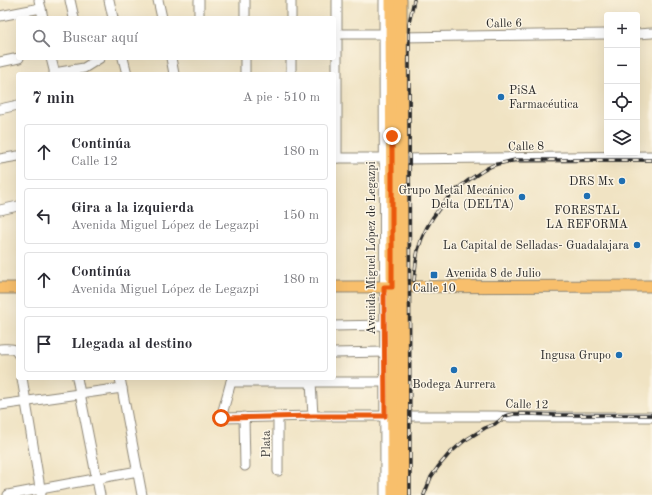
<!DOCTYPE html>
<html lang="es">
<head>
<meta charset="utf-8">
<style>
	:root { --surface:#fff; --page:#f7f7f7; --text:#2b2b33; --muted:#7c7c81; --line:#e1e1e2 }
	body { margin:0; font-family:"Old Standard TT",serif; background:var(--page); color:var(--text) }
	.controls { position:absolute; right:12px; top:12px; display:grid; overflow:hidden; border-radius:4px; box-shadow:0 4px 16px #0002 }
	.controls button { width:36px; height:36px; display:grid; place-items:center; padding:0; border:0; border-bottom:1px solid var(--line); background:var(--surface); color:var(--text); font:20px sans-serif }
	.stop { position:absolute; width:12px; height:12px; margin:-9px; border:3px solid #ea580c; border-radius:50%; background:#fff }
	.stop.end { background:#ea580c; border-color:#fff; box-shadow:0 1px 4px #0008 }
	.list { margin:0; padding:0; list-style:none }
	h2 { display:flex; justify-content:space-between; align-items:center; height:52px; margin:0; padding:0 16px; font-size:17px }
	h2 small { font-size:13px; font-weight:400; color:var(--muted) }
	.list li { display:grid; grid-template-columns:26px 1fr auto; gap:12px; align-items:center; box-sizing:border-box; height:56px; margin:0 8px 8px; padding:0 8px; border:1px solid var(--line); border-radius:4px }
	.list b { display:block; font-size:15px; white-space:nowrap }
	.list p { margin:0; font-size:13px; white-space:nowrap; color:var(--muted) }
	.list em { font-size:13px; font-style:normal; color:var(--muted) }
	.icon { flex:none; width:22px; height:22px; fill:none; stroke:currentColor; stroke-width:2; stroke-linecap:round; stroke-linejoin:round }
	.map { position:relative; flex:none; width:652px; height:495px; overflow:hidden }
	.search { position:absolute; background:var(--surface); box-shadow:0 4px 16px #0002; left:16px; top:16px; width:320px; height:44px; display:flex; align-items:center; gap:10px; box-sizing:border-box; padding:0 14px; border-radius:4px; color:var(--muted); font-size:15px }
	.panel { position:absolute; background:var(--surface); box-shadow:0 4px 16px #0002; left:16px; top:72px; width:320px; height:308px; border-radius:4px }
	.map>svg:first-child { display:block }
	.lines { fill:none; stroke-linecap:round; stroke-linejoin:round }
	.minor-casing { stroke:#8e8777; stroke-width:11 }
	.major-casing { stroke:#8e8777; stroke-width:13 }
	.minor { stroke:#fff; stroke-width:9 }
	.major { stroke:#f8bf6c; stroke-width:11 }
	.rail-casing { stroke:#2b2b2b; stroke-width:3.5 }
	.rail { stroke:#fcf5e5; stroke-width:2; stroke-dasharray:6; stroke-linecap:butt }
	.route { stroke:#ea580c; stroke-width:5 }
	.poi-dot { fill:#1f6fb2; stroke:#fcf5e5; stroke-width:1.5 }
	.labels { text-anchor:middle; stroke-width:3; stroke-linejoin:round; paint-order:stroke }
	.street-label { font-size:12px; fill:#2b2b2b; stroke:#fcf5e5 }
	.poi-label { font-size:12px; fill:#2b2b2b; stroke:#fcf5e5; text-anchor:end }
</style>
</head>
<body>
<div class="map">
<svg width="652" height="495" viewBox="0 0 652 495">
	<rect width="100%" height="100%" fill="#fcf5e5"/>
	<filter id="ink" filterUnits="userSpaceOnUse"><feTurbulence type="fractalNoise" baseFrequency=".025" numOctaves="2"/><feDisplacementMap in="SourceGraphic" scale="8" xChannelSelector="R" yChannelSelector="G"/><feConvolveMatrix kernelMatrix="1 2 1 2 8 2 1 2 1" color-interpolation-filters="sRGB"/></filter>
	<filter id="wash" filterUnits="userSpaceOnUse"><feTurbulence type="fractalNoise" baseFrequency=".012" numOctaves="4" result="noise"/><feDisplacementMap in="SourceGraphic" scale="16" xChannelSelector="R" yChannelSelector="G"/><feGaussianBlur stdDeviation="0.9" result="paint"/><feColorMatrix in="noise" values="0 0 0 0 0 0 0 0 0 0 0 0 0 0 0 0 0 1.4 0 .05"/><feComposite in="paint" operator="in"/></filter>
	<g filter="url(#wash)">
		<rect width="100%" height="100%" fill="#f0e3c3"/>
	</g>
	<g filter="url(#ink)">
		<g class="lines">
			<g class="minor-casing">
				<g id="minor">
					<polyline points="39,0 43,18"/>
					<polyline points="70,0 74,18"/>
					<polyline points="109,0 113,18"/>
					<polyline points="158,0 162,18"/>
					<polyline points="199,0 199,18"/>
					<polyline points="245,0 245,18"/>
					<polyline points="291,0 291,18"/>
					<polyline points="337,0 337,158"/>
					<polyline points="384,0 385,495"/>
					<polyline points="0,16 41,8"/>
					<polyline points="334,34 384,34 401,37 607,34"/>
					<polyline points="637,34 652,33"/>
					<polyline points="51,58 55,74"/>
					<polyline points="123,58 127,74"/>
					<polyline points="171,58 174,74"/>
					<polyline points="245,58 245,74"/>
					<polyline points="291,58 291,74"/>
					<polyline points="0,62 19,58"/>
					<polyline points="54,73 84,68 100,58"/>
					<polyline points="0,109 18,105"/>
					<polyline points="334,158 384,158"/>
					<polyline points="0,159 18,156"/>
					<polyline points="401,159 652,156"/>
					<polyline points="0,210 18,206"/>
					<polyline points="334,326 385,325"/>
					<path d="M0,349C7,349 15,347 18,354"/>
					<polyline points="334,353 385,352"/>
					<polyline points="22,378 41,494"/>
					<polyline points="77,378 100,495"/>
					<polyline points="120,378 142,495"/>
					<polyline points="232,378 221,418 313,416 385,416"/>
					<polyline points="231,382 385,382"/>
					<polyline points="311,382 313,416"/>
					<polyline points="0,405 122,388"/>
					<polyline points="403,416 497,416 511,417 652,417"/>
					<polyline points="244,417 245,466"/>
					<polyline points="278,471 278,416"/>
					<polyline points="8,495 138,471"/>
				</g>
			</g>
			<g class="major-casing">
				<g id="major">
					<polyline points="391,0 393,495"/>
					<polyline points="401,0 403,495"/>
					<polyline points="334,287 652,286"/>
					<polyline points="0,288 18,288"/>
				</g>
			</g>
			<use href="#minor" class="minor"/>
			<use href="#major" class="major"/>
			<g class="rail-casing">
				<g id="rail">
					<path d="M414,281C415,271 416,260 418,250C426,219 451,190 478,174C483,171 488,167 494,165C501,163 508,162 515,160H652"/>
					<polyline points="410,495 409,38 409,23 414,0"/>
					<polyline points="424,495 431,477 438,467 449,454 464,441 485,428 495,424 505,416 514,414 527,414 556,415 652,415"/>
				</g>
			</g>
			<use href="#rail" class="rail"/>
		</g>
	</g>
	<g class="lines" filter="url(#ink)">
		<polyline class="route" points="221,418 313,416 385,416 384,287 392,287 392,136"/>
	</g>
	<g class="poi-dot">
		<circle cx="501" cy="97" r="4"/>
		<circle cx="622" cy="181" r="4"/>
		<circle cx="587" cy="196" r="4"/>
		<circle cx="522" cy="197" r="4"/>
		<circle cx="637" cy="245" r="4"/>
		<rect x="430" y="271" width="8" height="8" rx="2"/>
		<circle cx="619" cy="355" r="4"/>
		<circle cx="454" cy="370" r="4"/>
	</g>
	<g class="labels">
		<g class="street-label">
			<text transform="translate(504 23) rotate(-1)" y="4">Calle 6</text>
			<text transform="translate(526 146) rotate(-1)" y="4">Calle 8</text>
			<text transform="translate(371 248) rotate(-90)" y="4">Avenida Miguel López de Legazpi</text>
			<text x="493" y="277">Avenida 8 de Julio</text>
			<text transform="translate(527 404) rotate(1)" y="4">Calle 12</text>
			<text transform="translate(266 444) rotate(-90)" y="4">Plata</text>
		</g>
		<g class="poi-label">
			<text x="509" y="94" text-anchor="start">PiSA<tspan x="509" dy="14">Farmacéutica</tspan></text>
			<text x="614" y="185">DRS Mx</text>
			<text x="514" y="194">Grupo Metal Mecánico<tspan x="514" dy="14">Delta (DELTA)</tspan></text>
			<text x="587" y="214" text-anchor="middle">FORESTAL<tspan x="587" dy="14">LA REFORMA</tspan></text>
			<text x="629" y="249">La Capital de Selladas- Guadalajara</text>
			<text x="434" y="292" text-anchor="middle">Calle 10</text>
			<text x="611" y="359">Ingusa Grupo</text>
			<text x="454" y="388" text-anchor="middle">Bodega Aurrera</text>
		</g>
	</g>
</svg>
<div class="controls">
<button>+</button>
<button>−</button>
<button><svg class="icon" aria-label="locate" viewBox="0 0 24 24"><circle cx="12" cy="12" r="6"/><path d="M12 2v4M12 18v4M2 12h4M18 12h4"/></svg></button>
<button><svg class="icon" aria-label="layers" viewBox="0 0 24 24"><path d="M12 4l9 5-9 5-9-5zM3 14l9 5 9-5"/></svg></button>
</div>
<div class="stop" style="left:221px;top:418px"></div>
<div class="stop end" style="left:392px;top:136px"></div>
<div class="search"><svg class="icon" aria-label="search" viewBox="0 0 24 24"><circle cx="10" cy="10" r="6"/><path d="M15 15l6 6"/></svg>Buscar aquí</div>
<section class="panel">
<h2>7 min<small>A pie · 510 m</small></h2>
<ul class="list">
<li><svg class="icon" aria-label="ahead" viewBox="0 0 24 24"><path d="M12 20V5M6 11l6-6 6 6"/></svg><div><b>Continúa</b><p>Calle 12</p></div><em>180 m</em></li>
<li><svg class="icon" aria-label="left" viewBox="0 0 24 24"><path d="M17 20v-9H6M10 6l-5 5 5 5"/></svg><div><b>Gira a la izquierda</b><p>Avenida Miguel López de Legazpi</p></div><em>150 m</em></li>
<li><svg class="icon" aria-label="ahead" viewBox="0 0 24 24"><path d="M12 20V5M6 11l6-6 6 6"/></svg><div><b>Continúa</b><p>Avenida Miguel López de Legazpi</p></div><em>180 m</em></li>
<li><svg class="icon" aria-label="arrive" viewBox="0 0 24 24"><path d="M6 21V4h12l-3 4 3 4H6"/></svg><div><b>Llegada al destino</b></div></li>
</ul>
</section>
</div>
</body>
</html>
